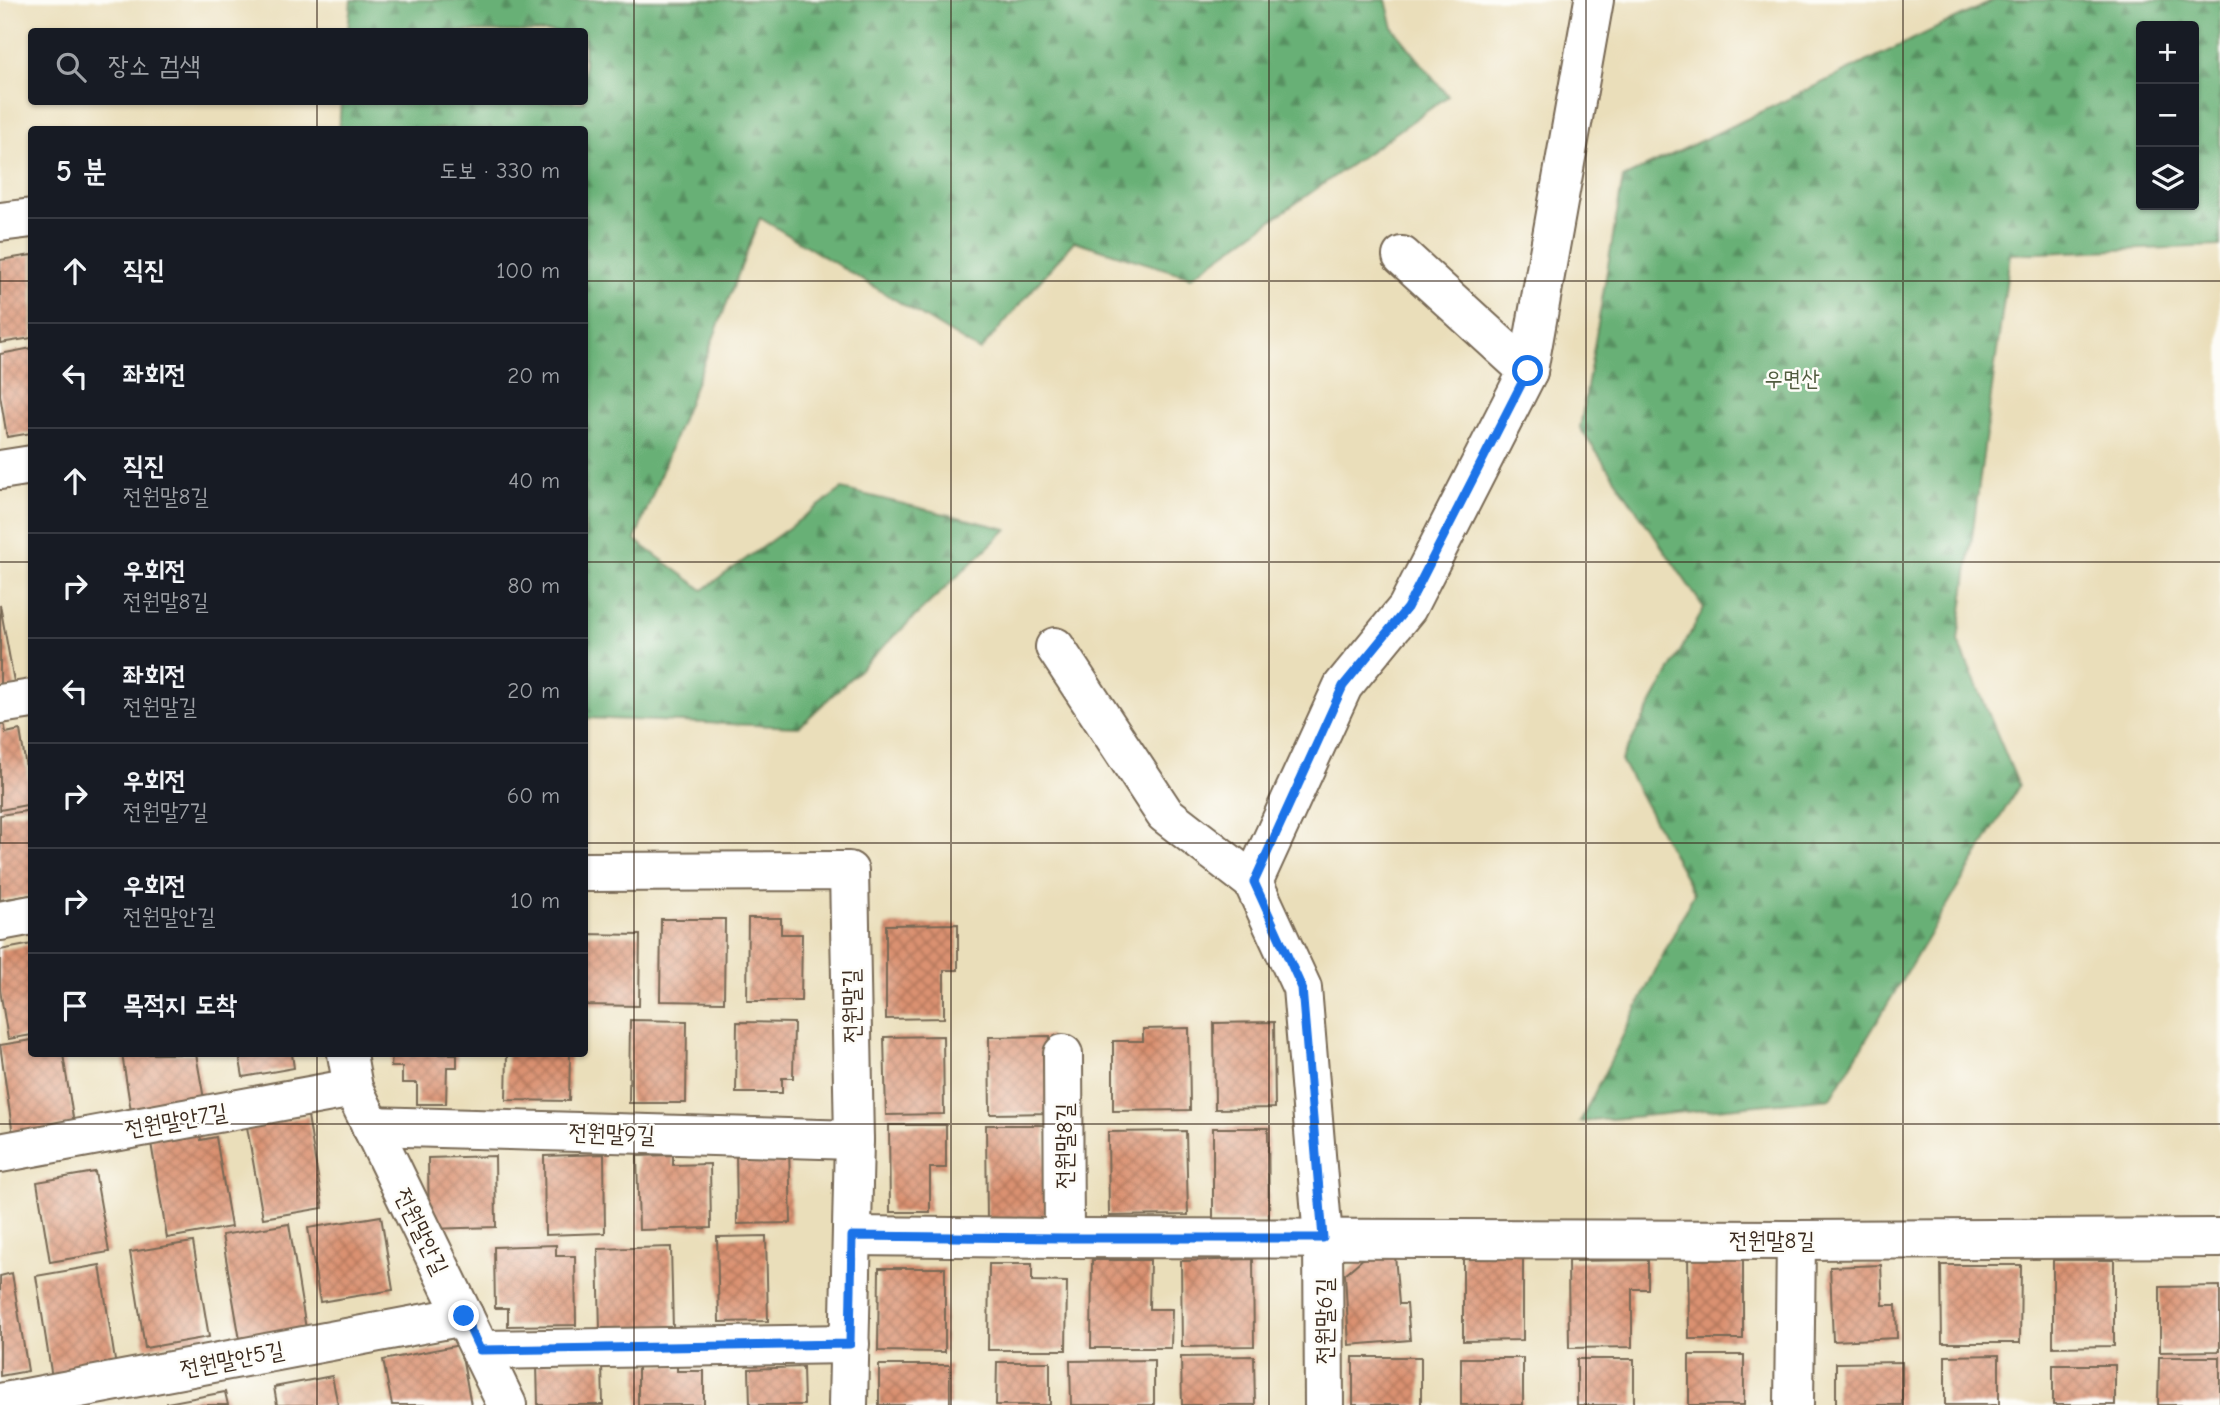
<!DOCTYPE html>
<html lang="ko">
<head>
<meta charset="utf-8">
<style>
	:root { --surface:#171b24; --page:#20242c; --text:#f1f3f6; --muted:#9ea1a6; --line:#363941 }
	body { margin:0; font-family:"Comic Neue","Poor Story",sans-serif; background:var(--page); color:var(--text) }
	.controls { position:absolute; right:21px; top:21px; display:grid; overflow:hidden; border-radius:7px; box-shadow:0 2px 5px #0004 }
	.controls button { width:63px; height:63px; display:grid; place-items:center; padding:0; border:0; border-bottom:2px solid var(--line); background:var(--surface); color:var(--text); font:35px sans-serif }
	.stop { position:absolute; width:21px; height:21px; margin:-16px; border:5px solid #1a73e8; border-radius:50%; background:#fff }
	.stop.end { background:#1a73e8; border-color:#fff; box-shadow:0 2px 7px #0008 }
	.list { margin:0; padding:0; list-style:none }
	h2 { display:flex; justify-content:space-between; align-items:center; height:91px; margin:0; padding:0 28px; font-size:30px }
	h2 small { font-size:23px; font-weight:400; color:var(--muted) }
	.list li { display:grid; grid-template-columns:46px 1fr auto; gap:21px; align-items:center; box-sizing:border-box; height:105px; padding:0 28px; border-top:2px solid var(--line) }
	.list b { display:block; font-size:26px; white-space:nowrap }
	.list p { margin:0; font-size:23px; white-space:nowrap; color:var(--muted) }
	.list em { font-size:23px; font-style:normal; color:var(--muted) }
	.icon { flex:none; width:38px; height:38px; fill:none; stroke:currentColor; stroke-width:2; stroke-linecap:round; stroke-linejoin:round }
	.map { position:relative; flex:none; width:2220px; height:1405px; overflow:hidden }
	.search { position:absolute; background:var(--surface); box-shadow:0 2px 5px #0004; left:28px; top:28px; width:560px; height:77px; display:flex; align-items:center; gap:18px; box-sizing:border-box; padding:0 24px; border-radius:7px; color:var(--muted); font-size:26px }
	.panel { position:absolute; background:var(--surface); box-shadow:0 2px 5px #0004; left:28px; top:126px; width:560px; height:931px; border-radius:7px }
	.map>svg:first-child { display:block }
	.forest { fill:url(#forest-firs); stroke:#526d4a; stroke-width:2; fill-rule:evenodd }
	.building { fill:url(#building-cross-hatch) }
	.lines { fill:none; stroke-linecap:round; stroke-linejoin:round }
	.minor-casing { stroke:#786955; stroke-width:42 }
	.minor { stroke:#fff; stroke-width:38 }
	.route { stroke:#1a73e8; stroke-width:9 }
	.grid { fill:none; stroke:#3b2a1e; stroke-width:2; stroke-opacity:0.55 }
	.labels { text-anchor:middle; stroke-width:5; stroke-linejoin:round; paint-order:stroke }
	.park-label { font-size:23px; fill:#505b3e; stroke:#fdfcf7 }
	.street-label { font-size:23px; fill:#3b2a1e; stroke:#fdfcf7 }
</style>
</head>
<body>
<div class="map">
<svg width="2220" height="1405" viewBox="0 0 2220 1405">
	<defs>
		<pattern id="forest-firs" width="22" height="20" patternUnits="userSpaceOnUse" patternTransform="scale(1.75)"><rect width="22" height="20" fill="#68b076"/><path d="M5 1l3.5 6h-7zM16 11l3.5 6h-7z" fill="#578f60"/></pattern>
		<pattern id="building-cross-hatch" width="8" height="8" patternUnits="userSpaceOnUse" patternTransform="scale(1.75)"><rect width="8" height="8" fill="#da9171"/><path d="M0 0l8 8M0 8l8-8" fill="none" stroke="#b2775c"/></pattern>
	</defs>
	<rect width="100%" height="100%" fill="#fdfcf7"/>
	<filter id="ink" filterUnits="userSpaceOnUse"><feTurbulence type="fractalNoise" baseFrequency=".0143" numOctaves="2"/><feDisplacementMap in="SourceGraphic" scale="14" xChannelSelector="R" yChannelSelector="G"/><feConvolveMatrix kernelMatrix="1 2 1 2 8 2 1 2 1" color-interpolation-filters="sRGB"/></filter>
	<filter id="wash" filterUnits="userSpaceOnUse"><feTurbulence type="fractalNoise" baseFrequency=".00686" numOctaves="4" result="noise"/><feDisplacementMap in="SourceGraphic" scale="28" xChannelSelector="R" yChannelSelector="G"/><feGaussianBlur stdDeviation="1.57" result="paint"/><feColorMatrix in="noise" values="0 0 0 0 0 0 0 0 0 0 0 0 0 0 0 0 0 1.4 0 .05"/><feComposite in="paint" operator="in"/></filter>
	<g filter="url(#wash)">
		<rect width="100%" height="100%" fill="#eadeba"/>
		<g class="forest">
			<polygon points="351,0 1386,0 1393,28 1448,96 1191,277 1074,241 980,351 760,218 635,540 703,590 842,489 1007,529 799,727 585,718 584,130 339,129 341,102 584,102 584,32 348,31"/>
			<path d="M1995,0H2220V246L2010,254L1958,641L2019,786L1831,1098L1580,1122L1694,893L1621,760L1704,608L1580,428L1623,178ZM2141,26H2194V205H2141Z"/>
		</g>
		<g id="blocks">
			<g class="building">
				<polygon points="32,255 32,338 0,343 0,260"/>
				<polygon points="32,348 32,433 7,437 0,395 0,354"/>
				<polygon points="0,605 15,687 0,690"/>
				<polygon points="4,723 6,733 20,730 32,804 0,810 0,724"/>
				<polygon points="32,810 32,895 0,900 0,815"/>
				<polygon points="748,918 781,918 781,934 802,934 801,1001 747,1001"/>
				<polygon points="661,919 725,919 724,1002 660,1001"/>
				<polygon points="958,924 958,970 944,970 944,1018 886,1019 886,925"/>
				<polygon points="584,934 640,935 639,1006 584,1005"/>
				<polygon points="32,944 32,1035 8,1039 0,990 0,950"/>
				<polygon points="630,1020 687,1021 686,1103 629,1103"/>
				<polygon points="737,1022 794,1023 793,1078 782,1078 782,1093 736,1093"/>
				<polygon points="1274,1022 1275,1108 1215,1109 1214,1023"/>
				<polygon points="1189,1028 1190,1110 1113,1111 1113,1041 1143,1041 1143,1029"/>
				<polygon points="943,1036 944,1114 886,1115 884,1037"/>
				<polygon points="1050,1036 1050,1113 990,1114 989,1037"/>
				<polygon points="32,1040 32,1054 63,1054 74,1124 13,1135 0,1045"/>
				<polygon points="122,1054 196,1054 204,1099 131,1111"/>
				<polygon points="239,1054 292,1054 294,1068 243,1077"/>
				<polygon points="392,1054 457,1054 457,1067 447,1067 446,1104 417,1104 417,1083 402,1083 402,1067 391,1067"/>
				<polygon points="507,1054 570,1054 569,1101 506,1100"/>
				<polygon points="308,1116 323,1208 263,1218 247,1127"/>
				<polygon points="889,1125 946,1125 946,1168 930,1168 930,1212 890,1212"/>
				<polygon points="986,1125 1045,1125 1046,1222 987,1222"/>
				<polygon points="1213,1128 1268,1128 1269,1221 1213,1221"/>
				<polygon points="199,1129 201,1140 216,1137 231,1227 167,1238 150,1137"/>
				<polygon points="1186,1131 1188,1215 1109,1216 1108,1132"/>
				<polygon points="789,1147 791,1223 737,1224 736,1148"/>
				<polygon points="604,1154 605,1233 545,1235 544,1156"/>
				<polygon points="673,1155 673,1165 710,1164 711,1228 639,1230 637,1156"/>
				<polygon points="495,1156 496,1227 429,1229 428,1158"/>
				<polygon points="95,1172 109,1252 50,1262 37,1182"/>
				<polygon points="381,1216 393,1290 320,1302 308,1228"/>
				<polygon points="289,1224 306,1329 240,1340 222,1235"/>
				<polygon points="766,1236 768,1321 719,1322 717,1237"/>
				<polygon points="193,1242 209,1337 145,1348 130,1252"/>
				<polygon points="556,1245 556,1256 575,1256 576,1325 508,1326 508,1308 495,1308 494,1247"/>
				<polygon points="671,1247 673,1330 600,1331 598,1249"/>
				<polygon points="1523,1251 1523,1340 1463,1341 1463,1252"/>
				<polygon points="1743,1251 1743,1339 1689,1339 1688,1252"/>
				<polygon points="1395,1255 1399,1304 1407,1304 1410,1340 1349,1345 1345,1274 1365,1257"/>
				<polygon points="1253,1259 1254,1346 1182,1347 1181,1261"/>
				<polygon points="1092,1260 1150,1260 1149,1309 1172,1309 1171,1348 1091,1348"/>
				<polygon points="1648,1260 1648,1289 1632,1289 1632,1347 1569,1348 1568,1261"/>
				<polygon points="2053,1260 2114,1260 2114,1346 2053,1347"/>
				<polygon points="989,1264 1032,1264 1032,1281 1067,1282 1066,1350 988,1350"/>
				<polygon points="100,1265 116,1367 52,1378 36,1276"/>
				<polygon points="1881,1265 1883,1305 1896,1305 1897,1338 1833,1341 1830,1267"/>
				<polygon points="1941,1265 2021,1265 2020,1343 1942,1343"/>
				<polygon points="879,1268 945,1268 945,1352 878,1351"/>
				<polygon points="12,1273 28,1371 0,1376 0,1276"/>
				<polygon points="2220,1286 2220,1351 2160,1352 2160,1287"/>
				<polygon points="460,1345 471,1405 392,1405 383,1360"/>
				<rect x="1689" y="1355" width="55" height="50"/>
				<polygon points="1999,1355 1999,1405 1945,1405 1945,1356"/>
				<polygon points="1254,1356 1255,1405 1182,1405 1181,1357"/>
				<rect x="1353" y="1357" width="68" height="48"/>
				<polygon points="2159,1357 2220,1357 2220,1405 2158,1405"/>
				<rect x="1461" y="1358" width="62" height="47"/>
				<rect x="1577" y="1359" width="57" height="46"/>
				<polygon points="1154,1360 1154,1405 1071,1405 1070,1361"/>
				<polygon points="997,1362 1050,1362 1050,1405 996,1405"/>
				<polygon points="1902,1362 1902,1405 1836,1405 1836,1363"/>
				<polygon points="602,1363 603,1405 538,1405 537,1364"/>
				<polygon points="677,1365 677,1371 704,1371 704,1405 638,1405 638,1366"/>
				<rect x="879" y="1365" width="71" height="40"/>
				<rect x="2053" y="1365" width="62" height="40"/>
				<polygon points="803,1367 804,1405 750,1405 749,1369"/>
				<polygon points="332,1376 338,1405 277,1405 274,1387"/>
				<polygon points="225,1392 228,1405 167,1405 167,1403"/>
			</g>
		</g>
	</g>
	<g filter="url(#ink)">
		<use href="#blocks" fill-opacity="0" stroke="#786955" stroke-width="2"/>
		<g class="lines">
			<g class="minor-casing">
				<g id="minor">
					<polyline points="0,222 32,218"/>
					<polyline points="1402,256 1528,371"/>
					<polyline points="0,470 32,465"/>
					<polyline points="1055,647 1165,814 1253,882"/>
					<polyline points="0,704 32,699"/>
					<polyline points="584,872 849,871 854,1140 848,1405"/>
					<polyline points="0,921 32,915"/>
					<polyline points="347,1054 353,1088 507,1405"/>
					<polyline points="1063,1054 1064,1238"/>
					<polyline points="371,1126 854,1140"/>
					<polyline points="0,1153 353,1088"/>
					<polyline points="852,1236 1064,1238 1796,1240 2220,1238"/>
					<polyline points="480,1350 850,1344"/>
					<polyline points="0,1403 464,1316"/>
					<polyline points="1324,1405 1323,1238 1302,988 1253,882 1343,686 1407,608 1528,371 1594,0"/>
					<polyline points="1794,1405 1796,1240"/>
				</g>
			</g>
			<use href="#minor" class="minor"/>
		</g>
	</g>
	<g class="lines" filter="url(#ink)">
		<polyline class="route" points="464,1316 480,1350 850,1344 852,1236 1064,1238 1323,1238 1302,988 1254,882 1343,686 1407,608 1528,371"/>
	</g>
	<path class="grid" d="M317,0V32M634,0V1405M951,0V1405M1269,0V1405M1586,0V1405M1903,0V1405M317,102V130M0,281H32M584,281H2220M0,562H32M584,562H2220M0,843H32M584,843H2220M317,1054V1405M0,1124H2220"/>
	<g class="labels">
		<g class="park-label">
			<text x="1792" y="386">우면산</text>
		</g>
		<g class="street-label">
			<text transform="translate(851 1006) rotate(-91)" y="8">전원말길</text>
			<text transform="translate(176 1120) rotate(-10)" y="8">전원말안7길</text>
			<text transform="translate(612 1133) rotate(2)" y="8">전원말9길</text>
			<text transform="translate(1064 1146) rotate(-90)" y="8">전원말8길</text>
			<text transform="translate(422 1231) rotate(64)" y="8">전원말안길</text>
			<text x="1772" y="1248">전원말8길</text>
			<text transform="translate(1324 1321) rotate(-90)" y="8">전원말6길</text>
			<text transform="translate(232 1359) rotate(-11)" y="8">전원말안5길</text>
		</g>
	</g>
</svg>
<div class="controls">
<button>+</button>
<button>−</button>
<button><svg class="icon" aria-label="layers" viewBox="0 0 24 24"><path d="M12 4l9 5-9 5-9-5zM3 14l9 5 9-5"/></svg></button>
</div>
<div class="stop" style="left:1528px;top:371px"></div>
<div class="stop end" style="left:464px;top:1316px"></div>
<div class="search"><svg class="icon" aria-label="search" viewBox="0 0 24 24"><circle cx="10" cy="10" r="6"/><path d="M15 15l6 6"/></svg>장소 검색</div>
<section class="panel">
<h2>5 분<small>도보 · 330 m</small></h2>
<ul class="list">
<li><svg class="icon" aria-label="ahead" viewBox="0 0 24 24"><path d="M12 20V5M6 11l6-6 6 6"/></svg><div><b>직진</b></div><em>100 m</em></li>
<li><svg class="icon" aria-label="left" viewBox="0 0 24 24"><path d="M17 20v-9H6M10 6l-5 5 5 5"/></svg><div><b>좌회전</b></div><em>20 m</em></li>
<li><svg class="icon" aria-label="ahead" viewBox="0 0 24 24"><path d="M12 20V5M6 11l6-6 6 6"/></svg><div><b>직진</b><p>전원말8길</p></div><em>40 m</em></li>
<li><svg class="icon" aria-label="right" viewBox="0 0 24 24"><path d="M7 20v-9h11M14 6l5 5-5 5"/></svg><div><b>우회전</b><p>전원말8길</p></div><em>80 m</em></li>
<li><svg class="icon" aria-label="left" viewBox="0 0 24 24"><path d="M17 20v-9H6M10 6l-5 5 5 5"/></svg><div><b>좌회전</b><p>전원말길</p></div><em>20 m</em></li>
<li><svg class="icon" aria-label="right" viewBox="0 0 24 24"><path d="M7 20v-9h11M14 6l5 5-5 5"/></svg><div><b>우회전</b><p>전원말7길</p></div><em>60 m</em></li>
<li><svg class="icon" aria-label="right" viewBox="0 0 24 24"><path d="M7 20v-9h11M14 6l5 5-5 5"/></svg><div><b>우회전</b><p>전원말안길</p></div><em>10 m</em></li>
<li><svg class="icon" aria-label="arrive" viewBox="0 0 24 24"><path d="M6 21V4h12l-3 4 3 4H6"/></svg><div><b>목적지 도착</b></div></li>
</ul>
</section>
</div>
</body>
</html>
